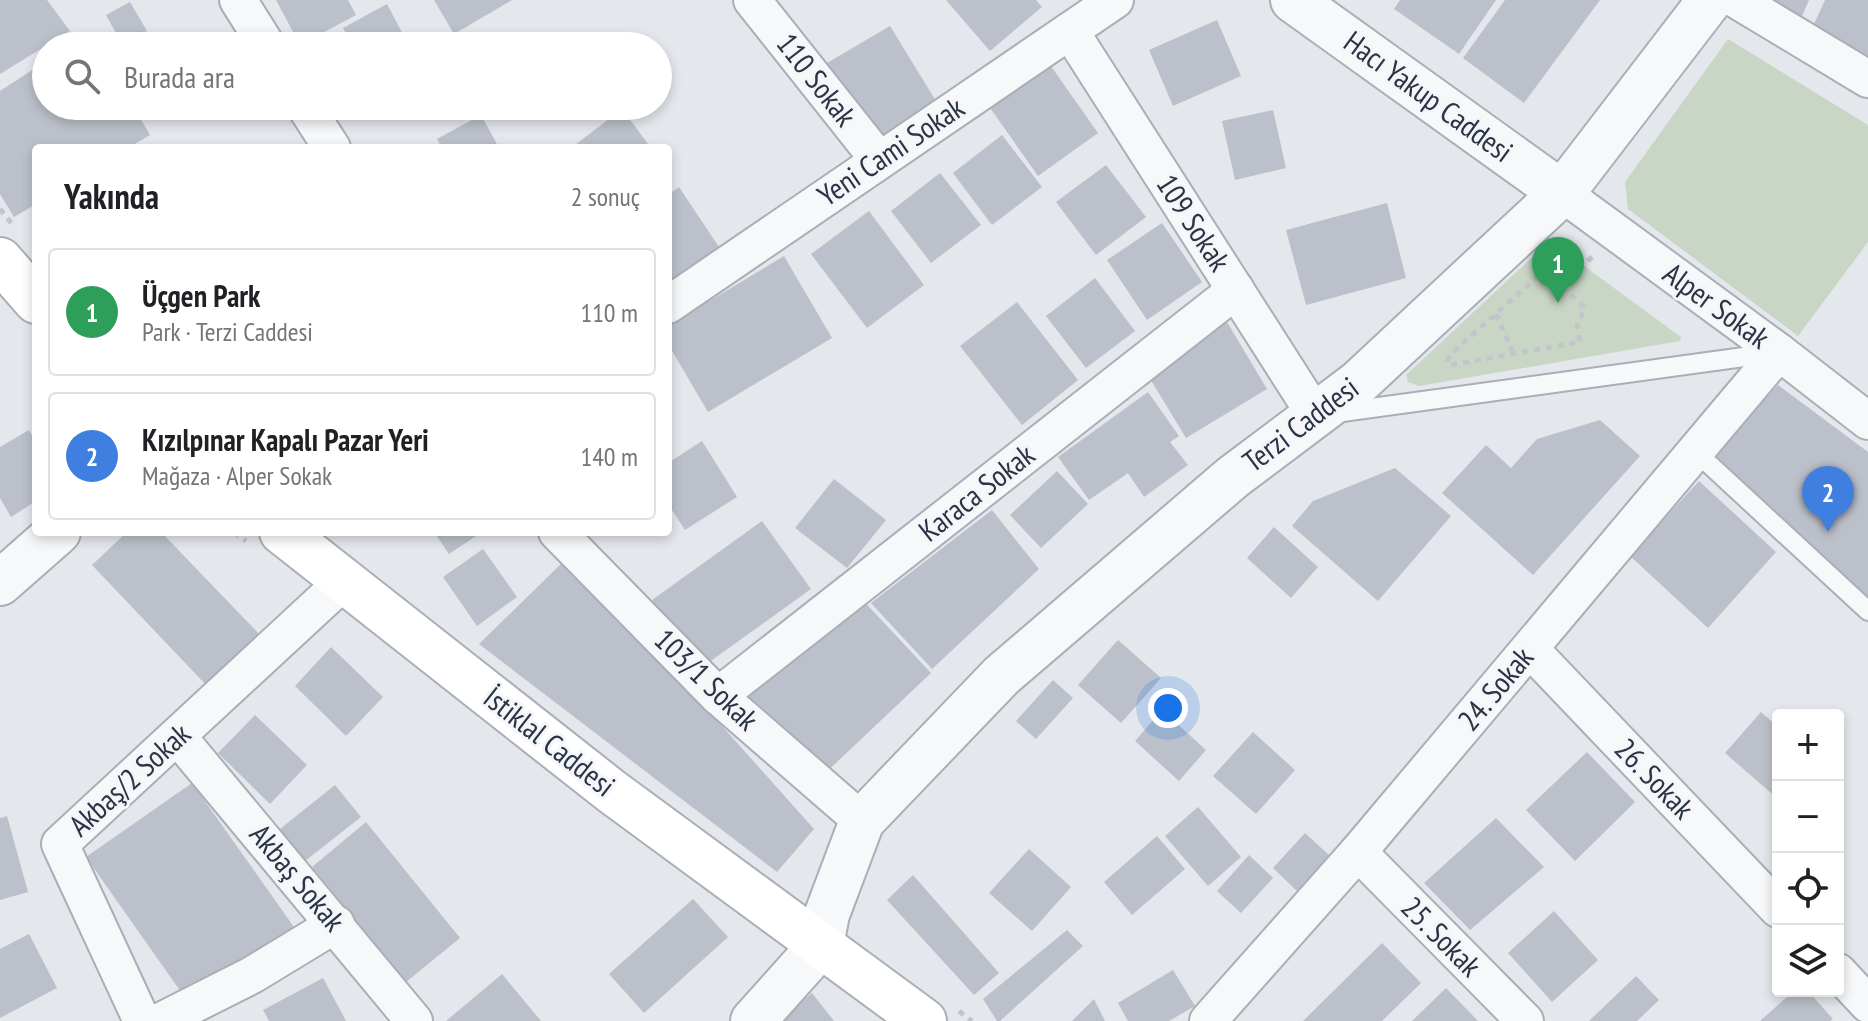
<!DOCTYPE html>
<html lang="tr">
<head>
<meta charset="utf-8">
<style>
	:root { --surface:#fff; --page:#f2f2f2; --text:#202124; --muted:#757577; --line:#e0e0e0; --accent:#111827 }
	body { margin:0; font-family:"PT Sans Narrow",sans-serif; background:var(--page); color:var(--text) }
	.controls { position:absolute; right:24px; bottom:24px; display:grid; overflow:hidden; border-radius:8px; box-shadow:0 4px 12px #0003 }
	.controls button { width:72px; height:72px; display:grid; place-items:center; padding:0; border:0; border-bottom:2px solid var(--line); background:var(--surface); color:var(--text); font:40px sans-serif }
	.you { position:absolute; left:1168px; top:708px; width:28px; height:28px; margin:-20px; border:6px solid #fff; border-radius:50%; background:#1a73e8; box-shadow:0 0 0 12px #1a73e833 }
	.badge { display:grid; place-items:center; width:52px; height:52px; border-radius:50%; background:var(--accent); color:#fff; font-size:26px; font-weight:700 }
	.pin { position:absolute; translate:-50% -66px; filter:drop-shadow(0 2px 4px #0008) }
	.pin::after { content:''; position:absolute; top:42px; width:28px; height:24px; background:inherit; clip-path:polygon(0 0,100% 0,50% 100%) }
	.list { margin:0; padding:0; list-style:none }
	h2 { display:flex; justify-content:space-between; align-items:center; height:104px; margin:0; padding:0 32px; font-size:34px }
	h2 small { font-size:26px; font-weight:400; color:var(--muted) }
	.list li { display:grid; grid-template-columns:52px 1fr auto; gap:24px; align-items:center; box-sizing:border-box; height:128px; margin:0 16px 16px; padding:0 16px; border:2px solid var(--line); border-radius:8px }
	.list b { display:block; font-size:30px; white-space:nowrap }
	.list p { margin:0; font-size:26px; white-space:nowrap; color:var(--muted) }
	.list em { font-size:26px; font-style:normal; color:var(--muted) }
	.icon { flex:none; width:44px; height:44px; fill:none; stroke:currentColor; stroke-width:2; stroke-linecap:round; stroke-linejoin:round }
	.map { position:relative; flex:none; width:1868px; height:1021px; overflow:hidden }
	.search { position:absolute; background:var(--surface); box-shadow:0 4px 12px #0003; left:32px; top:32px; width:640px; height:88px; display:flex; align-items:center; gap:20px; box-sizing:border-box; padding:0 28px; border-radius:44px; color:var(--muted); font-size:30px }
	.panel { position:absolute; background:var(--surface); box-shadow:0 4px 12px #0003; left:32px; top:144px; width:640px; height:392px; border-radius:8px }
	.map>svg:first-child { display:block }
	.green { fill:#c9d6c5 }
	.building { fill:#bbc0ca }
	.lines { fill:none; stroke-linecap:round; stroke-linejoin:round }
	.service-casing { stroke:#a9aeb7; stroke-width:22 }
	.minor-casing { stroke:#a9aeb7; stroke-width:40 }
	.tertiary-casing { stroke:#a9aeb7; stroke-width:48 }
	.secondary-casing { stroke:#a9aeb7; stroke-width:48 }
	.path { stroke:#c2c5cb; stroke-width:5; stroke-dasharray:6 6; stroke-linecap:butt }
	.service { stroke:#f7f8fa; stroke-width:18 }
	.minor { stroke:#f7f8fa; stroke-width:36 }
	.tertiary { stroke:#f7f8fa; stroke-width:44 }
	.secondary { stroke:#fff; stroke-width:44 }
	.labels { text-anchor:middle; stroke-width:6; stroke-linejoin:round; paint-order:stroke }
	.street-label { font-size:30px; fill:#2b3445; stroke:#f4f6f9 }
</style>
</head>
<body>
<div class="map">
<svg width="1868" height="1021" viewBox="0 0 1868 1021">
	<rect width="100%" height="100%" fill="#e4e7ec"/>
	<g class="green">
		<polygon points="1728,39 1868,125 1868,242 1798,336 1628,209 1625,182"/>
		<polygon points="1542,248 1565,252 1681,337 1680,341 1419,386 1408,382 1406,375"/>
	</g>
	<g class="building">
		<polygon points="0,0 47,0 70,31 0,74"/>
		<polygon points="276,0 348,0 356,15 300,45"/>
		<polygon points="434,0 512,0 454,34"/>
		<polygon points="946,0 1036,0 1042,7 990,51"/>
		<polygon points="1400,0 1496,0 1459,54 1394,9"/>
		<polygon points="1505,0 1600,0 1524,103 1463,58"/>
		<polygon points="1748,0 1809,0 1797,28"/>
		<polygon points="1825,0 1868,0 1868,70 1809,35"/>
		<polygon points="130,2 147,31 122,44 106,15"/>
		<polygon points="387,4 409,46 352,46 343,28"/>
		<polygon points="1217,20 1241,76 1173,106 1149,50"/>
		<polygon points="890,26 939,106 875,144 827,63"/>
		<polygon points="89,32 97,46 68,46"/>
		<polygon points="46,61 46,106 133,106 150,135 128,148 36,148 36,204 14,217 0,194 0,91"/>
		<polygon points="1048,62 1098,133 1038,176 988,105"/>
		<polygon points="622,109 651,148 571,148"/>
		<polygon points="1273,110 1286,168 1235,180 1222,121"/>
		<polygon points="481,115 499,148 442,148 437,139"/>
		<polygon points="1002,135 1042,187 992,225 953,173"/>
		<polygon points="1106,165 1146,217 1096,255 1056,202"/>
		<polygon points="940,173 981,225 931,263 891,211"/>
		<polygon points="679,187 725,256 668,294 668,195"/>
		<polygon points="1387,203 1406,278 1306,305 1286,230"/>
		<polygon points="869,211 924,285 867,328 811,254"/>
		<polygon points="1162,223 1202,282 1147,320 1107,260"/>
		<polygon points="784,256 832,338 708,412 668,344 668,326"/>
		<polygon points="1095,278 1135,331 1086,368 1046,316"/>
		<polygon points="1017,302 1078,380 1022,425 960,346"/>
		<polygon points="1227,322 1267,389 1186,438 1146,372"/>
		<polygon points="1778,385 1868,452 1868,606 1708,459"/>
		<polygon points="1148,392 1179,436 1170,442 1188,465 1144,497 1128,473 1089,500 1058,457"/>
		<polygon points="1600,420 1640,456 1533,575 1442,493 1486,445 1511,468 1537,439"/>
		<polygon points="29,430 36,444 36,501 11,517 0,498 0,447"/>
		<polygon points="702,441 737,497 685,530 668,504 668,463"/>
		<polygon points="1395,468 1451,516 1378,601 1292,526 1313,501"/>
		<polygon points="1057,471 1088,504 1041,548 1010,515"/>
		<polygon points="834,479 886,520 847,568 795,528"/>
		<polygon points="1699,481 1776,552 1708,628 1630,556"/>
		<polygon points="992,510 1039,569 932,669 871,603"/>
		<polygon points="762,521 811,589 701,668 652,600"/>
		<polygon points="1274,527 1318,567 1291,598 1247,558"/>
		<polygon points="127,532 161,532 260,635 209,688 92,565"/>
		<polygon points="434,532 482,532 449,554"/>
		<polygon points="483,549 517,597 477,626 443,577"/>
		<polygon points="567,558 672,670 814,829 777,872 479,644"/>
		<polygon points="858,595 931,673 819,779 736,704"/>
		<polygon points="1118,640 1161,678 1121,723 1078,685"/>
		<polygon points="331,647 383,697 346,736 295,686"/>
		<polygon points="1053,680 1073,698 1036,739 1016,721"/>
		<polygon points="1162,710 1206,750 1179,781 1135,741"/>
		<polygon points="1761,712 1778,727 1778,799 1725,753"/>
		<polygon points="255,715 307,765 270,804 218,753"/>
		<polygon points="1253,732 1295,770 1256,814 1213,776"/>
		<polygon points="1587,752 1635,802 1575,861 1526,810"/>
		<polygon points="192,783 294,927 188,1002 86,857"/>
		<polygon points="335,785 361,817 305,861 280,829"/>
		<polygon points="1198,807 1241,857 1208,886 1165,836"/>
		<polygon points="7,816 28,892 0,900 0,818"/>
		<polygon points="1496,818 1544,867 1470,930 1424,883"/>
		<polygon points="366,822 460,938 406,982 312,867"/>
		<polygon points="1305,833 1329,855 1297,891 1273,868"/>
		<polygon points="1157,836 1185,869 1132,915 1104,882"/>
		<polygon points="1029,849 1071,887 1032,931 989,893"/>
		<polygon points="1249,855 1273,878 1241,913 1217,891"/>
		<polygon points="913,875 999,973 974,995 887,900"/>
		<polygon points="693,899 728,937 644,1013 609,974"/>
		<polygon points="1554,911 1598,960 1552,1002 1508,953"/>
		<polygon points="1067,930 1083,946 1000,1021 997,1021 983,999"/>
		<polygon points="29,934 57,988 0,1018 0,949"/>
		<polygon points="1382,943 1421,983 1382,1021 1303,1021"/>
		<polygon points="1173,970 1195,1006 1169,1021 1128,1021 1118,1003"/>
		<polygon points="502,974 541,1021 446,1021"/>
		<polygon points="1636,976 1659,1000 1637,1021 1589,1021"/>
		<polygon points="323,978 346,1021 269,1021 263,1010"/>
		<polygon points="1446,988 1478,1021 1412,1021"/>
		<polygon points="1794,991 1808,991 1833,1019 1830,1021 1760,1021"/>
		<polygon points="812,993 834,1021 777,1021"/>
		<polygon points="1094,999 1105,1021 1072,1021"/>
	</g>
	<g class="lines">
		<g class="service-casing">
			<g id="service">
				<polyline points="1335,413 1773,353"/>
				<polyline points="1696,452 1868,611"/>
			</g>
		</g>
		<g class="minor-casing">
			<g id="minor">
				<polyline points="238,0 267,46"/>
				<polyline points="752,0 879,160"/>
				<polyline points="1737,0 1868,79"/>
				<polyline points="1070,31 1316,416"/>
				<polyline points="305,106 332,148"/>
				<polyline points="1562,193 1779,352 1868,421"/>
				<polyline points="668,305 1115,0"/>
				<polyline points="557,532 718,696 862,821"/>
				<polyline points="1530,649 1778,909"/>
				<polyline points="718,696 1236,290"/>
				<polyline points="178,737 414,1021"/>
				<polyline points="1358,852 1525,1021"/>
				<polyline points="1838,972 1868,1004"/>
				<polyline points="142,1021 60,844 343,582"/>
				<polyline points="161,1021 252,975 336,924"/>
				<polyline points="1208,1021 1358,852 1779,352"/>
			</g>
		</g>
		<g class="tertiary-casing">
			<g id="tertiary">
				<polyline points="1293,0 1562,193"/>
				<polyline points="0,583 58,532"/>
				<polyline points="753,1021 821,945 827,914 862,821 1001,676 1233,477 1358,383 1562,193 1710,0"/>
			</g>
		</g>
		<g class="secondary-casing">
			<g id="secondary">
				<polyline points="0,260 36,301"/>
				<polyline points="282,532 611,791 924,1021"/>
			</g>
		</g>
		<g class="path">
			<polyline points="0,209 12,224"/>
			<polygon points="1544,271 1585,308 1577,325 1580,342 1450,365 1447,361 1451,354"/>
			<polyline points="1562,286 1593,256"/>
			<polyline points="1496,314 1514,355"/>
			<polyline points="234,532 246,541"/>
			<polyline points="959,1011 972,1021"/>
		</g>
		<use href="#service" class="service"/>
		<use href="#minor" class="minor"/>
		<use href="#tertiary" class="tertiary"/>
		<use href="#secondary" class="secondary"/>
	</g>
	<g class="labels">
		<g class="street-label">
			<text transform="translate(816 80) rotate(52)" y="10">110 Sokak</text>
			<text transform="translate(1428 97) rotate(36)" y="10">Hacı Yakup Caddesi</text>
			<text transform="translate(891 152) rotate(-34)" y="10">Yeni Cami Sokak</text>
			<text transform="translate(1193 223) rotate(57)" y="10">109 Sokak</text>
			<text transform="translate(1716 306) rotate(36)" y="10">Alper Sokak</text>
			<text transform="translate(1301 425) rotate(-37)" y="10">Terzi Caddesi</text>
			<text transform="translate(977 493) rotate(-38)" y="10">Karaca Sokak</text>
			<text transform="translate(706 680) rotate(44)" y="10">103/1 Sokak</text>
			<text transform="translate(1496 689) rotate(-50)" y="10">24. Sokak</text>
			<text transform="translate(549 742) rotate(38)" y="10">İstiklal Caddesi</text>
			<text transform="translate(1654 779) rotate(46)" y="10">26. Sokak</text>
			<text transform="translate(130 780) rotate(-42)" y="10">Akbaş/2 Sokak</text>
			<text transform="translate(297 878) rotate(50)" y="10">Akbaş Sokak</text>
			<text transform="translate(1441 937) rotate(45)" y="10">25. Sokak</text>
		</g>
	</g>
</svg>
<div class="controls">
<button>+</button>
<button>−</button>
<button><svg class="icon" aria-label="locate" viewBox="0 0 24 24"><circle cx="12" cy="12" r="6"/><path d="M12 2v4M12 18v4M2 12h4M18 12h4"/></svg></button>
<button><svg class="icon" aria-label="layers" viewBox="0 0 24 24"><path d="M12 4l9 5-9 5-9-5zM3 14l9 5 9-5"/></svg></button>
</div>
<div class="you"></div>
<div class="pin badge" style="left:1558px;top:303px;background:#2e9e5b">1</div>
<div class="pin badge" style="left:1828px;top:532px;background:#3f7fe0">2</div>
<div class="search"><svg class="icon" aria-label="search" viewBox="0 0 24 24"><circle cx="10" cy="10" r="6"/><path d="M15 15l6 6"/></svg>Burada ara</div>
<section class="panel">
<h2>Yakında<small>2 sonuç</small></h2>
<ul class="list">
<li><span class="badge" style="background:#2e9e5b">1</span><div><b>Üçgen Park</b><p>Park · Terzi Caddesi</p></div><em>110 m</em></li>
<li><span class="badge" style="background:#3f7fe0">2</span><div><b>Kızılpınar Kapalı Pazar Yeri</b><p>Mağaza · Alper Sokak</p></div><em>140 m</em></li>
</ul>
</section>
</div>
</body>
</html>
